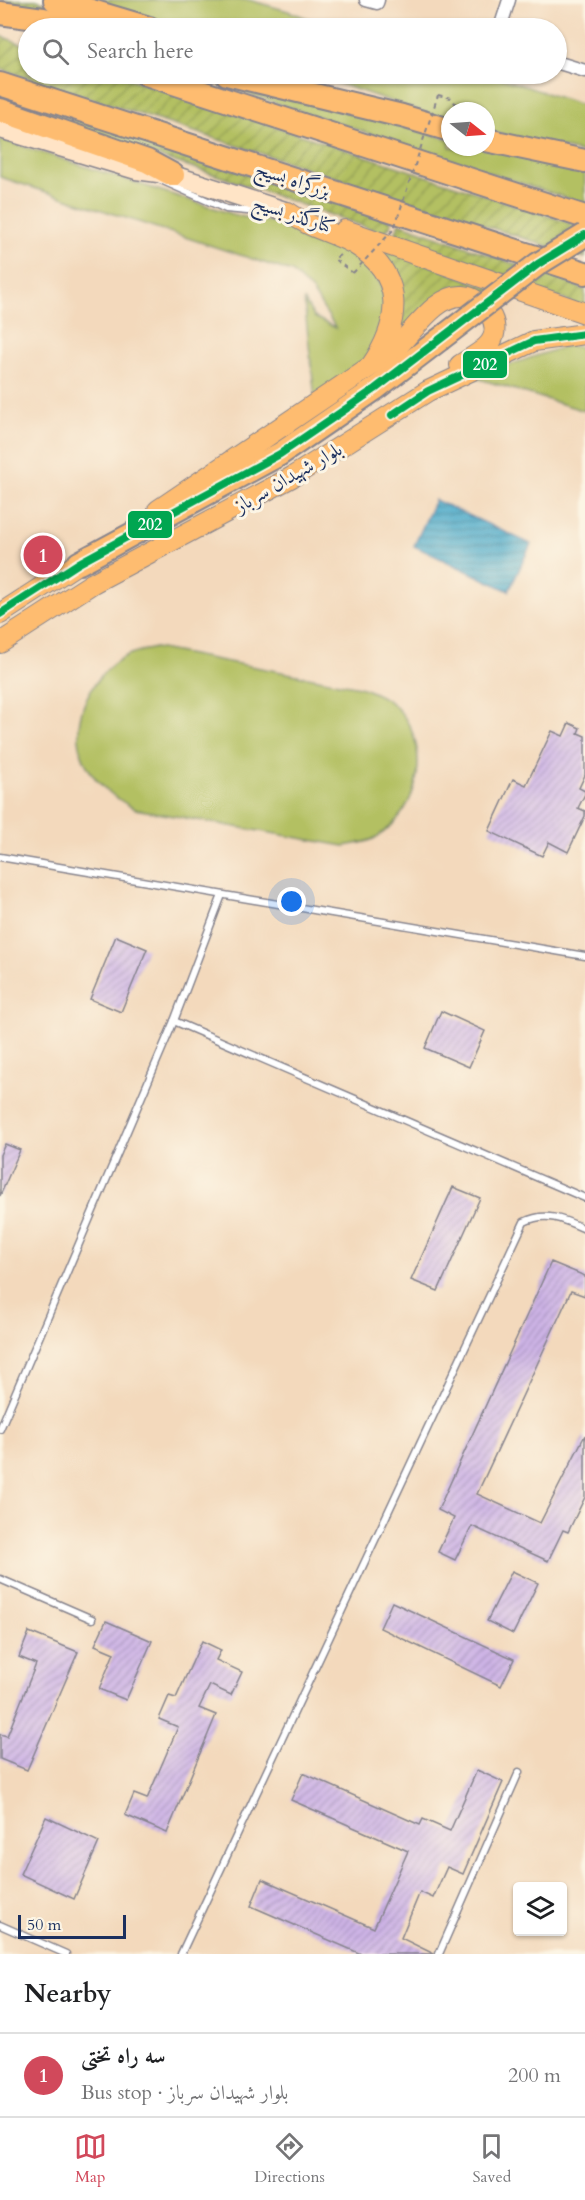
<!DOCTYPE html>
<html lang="en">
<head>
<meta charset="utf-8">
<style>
	:root { --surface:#fff; --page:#f6f6f6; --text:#202124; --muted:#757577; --line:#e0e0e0; --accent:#d1495b }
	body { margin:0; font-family:Cardo,Amiri,serif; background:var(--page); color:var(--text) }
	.controls { position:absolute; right:18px; bottom:18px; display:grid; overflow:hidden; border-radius:6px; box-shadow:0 2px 4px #0004 }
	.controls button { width:54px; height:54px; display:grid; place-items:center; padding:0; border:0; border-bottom:2px solid var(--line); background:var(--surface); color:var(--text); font:30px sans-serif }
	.compass { position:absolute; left:441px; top:102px; width:54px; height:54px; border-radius:50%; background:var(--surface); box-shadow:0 2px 4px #0004; rotate:107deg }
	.scale { position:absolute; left:18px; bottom:15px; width:108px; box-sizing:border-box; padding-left:6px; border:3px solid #1b2f5e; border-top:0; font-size:16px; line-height:21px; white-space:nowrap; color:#1b2f5e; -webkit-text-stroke:4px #fcf5e5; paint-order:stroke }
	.you { position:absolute; left:292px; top:902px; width:21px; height:21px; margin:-15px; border:4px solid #fff; border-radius:50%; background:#1a73e8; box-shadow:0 0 0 9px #1a73e833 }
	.badge { display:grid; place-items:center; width:39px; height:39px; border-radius:50%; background:var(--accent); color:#fff; font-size:20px; font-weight:700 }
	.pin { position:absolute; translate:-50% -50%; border:3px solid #fff; box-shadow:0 2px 6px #0006 }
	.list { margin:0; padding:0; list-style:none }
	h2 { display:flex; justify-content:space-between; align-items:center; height:78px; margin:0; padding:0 24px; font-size:26px }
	h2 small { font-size:20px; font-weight:400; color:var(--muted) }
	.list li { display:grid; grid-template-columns:39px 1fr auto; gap:18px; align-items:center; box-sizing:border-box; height:84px; padding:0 24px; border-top:2px solid var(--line) }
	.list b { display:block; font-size:22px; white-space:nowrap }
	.list p { margin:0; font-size:20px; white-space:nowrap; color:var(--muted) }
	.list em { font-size:20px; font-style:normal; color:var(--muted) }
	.icon { flex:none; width:33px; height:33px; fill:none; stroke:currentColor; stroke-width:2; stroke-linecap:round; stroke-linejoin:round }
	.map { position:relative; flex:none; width:585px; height:1954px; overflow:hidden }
	.search { position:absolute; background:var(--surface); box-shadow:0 2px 4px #0004; left:18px; right:18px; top:18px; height:66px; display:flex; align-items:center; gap:15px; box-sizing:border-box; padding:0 21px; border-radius:33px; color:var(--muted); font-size:22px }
	.sheet { height:162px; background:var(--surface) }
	nav { display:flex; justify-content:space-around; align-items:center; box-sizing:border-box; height:84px; border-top:2px solid var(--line); background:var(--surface); font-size:16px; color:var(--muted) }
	nav a { display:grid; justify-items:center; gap:3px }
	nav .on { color:var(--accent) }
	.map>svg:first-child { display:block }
	.grass { fill:#b3c062; stroke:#677860; stroke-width:1.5 }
	.garden { fill:url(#garden-furrows); stroke:#677860; stroke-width:1.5 }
	.water { fill:url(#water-rules); stroke:#336c94; stroke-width:1.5 }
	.building { fill:url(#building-hatch) }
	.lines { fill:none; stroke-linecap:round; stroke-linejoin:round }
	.lane-casing { stroke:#87848d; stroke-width:9 }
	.street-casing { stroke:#87848d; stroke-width:15 }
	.secondary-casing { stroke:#87848d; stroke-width:21 }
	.primary-casing { stroke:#87848d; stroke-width:22 }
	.highway-casing { stroke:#87848d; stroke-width:26 }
	.path { stroke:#87848d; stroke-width:2; stroke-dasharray:4.5 4.5; stroke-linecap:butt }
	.lane { stroke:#fff; stroke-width:6 }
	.street { stroke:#fff; stroke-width:12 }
	.secondary { stroke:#ffe4c6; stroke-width:18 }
	.primary { stroke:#febc70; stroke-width:20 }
	.highway { stroke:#febc70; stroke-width:22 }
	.highway-bridge-casing { stroke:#87848d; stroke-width:26; stroke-linecap:butt }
	.path-bridge { stroke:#87848d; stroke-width:2; stroke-dasharray:4.5 4.5; stroke-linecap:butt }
	.highway-bridge { stroke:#febc70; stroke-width:22 }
	.bus-1-casing { stroke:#fcf5e5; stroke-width:12 }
	.bus-1 { stroke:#00a651; stroke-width:8 }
	.labels { text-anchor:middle; stroke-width:6; stroke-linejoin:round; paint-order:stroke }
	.street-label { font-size:20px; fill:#1b2f5e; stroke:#fcf5e5 }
	.line-badge { stroke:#fcf5e5; stroke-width:2 }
	.badge-label { font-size:16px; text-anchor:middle; font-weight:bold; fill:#fff }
</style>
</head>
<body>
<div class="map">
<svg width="585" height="1954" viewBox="0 0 585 1954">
	<defs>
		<pattern id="garden-furrows" width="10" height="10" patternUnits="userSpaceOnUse" patternTransform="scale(1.5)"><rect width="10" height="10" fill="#b3c062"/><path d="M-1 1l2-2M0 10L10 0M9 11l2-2" fill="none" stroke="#919c54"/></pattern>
		<pattern id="water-rules" width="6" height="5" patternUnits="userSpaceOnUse" patternTransform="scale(1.5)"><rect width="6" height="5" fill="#4baaca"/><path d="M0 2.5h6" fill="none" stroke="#3e8ba7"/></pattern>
		<pattern id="building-hatch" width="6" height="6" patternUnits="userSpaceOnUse" patternTransform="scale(1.5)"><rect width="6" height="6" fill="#ceb4e6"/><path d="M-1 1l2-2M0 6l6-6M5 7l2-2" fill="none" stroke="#a693be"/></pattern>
	</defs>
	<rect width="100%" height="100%" fill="#fcf5e5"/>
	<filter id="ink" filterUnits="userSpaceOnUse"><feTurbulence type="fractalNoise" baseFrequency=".0167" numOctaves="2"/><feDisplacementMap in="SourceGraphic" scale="12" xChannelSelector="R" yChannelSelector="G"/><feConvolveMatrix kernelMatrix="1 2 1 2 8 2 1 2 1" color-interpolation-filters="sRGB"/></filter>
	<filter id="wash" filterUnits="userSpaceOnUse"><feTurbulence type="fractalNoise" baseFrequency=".008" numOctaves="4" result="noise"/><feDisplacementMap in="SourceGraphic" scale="24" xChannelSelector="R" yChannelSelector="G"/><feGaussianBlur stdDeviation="1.35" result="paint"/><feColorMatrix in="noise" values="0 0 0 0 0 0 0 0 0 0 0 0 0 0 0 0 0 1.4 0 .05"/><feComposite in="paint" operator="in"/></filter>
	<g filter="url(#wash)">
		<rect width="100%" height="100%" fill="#f3d9bc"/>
		<g class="grass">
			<polygon points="74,0 249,0 288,11 334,28 176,28"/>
			<polygon points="187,74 202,74 450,139 450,147 480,147 585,168 585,204"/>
			<polygon points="310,74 489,74 585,106 585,153 486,131 486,111 450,111 450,121"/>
			<polygon points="0,139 239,216 285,224 342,244 371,263 388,304 369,360 315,399 304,300 314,317 336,328 312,291 292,272 0,177"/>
			<polygon points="566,346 585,347 585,411 473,377"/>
			<path d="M155,648L360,687C371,691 384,696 393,704C434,742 422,811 375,838C367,843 354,844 344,846L135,809C117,799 102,789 90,771C63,731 88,674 128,655C136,651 147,650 155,648Z"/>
		</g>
		<g class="garden">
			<polygon points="1,0 36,0 129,28 103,28"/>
			<polygon points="0,36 28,46 28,74 115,74 585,228 585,258 0,69"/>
			<polygon points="0,93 392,221 390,227 383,233 222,177 0,105"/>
			<polygon points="399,223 523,267 505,280 389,239 396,232"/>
			<polygon points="382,247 492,289 484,296 475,291 394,340 374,254"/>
			<polygon points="541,271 585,290 585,307 522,285"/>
		</g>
		<polygon class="water" points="435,500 531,544 509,591 414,546"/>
		<g id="blocks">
			<g class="building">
				<polygon points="569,723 580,728 578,733 585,736 585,775 579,788 585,791 585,794 578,808 585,811 585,816 568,852 549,842 542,856 489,831 513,779 526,785 552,731 563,736"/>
				<polygon points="116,936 147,949 121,1012 90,999"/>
				<polygon points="441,1011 485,1031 469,1067 425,1048"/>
				<polygon points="5,1144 20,1150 0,1196 0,1155"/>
				<polygon points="453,1187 480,1198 438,1291 411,1280"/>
				<polygon points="551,1262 585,1276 585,1296 571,1291 477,1494 540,1523 585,1435 585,1497 568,1532 563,1530 548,1561 472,1526 455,1560 438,1552 454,1518 438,1510"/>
				<polygon points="512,1571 538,1583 513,1634 487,1621"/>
				<polygon points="392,1602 514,1659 501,1686 380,1628"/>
				<polygon points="106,1621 152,1641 126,1700 99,1689 114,1653 95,1645"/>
				<polygon points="29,1632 78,1652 27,1770 0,1759 0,1734 7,1736 36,1664 19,1657"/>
				<polygon points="202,1641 221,1650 216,1660 242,1672 231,1695 210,1685 199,1708 216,1715 167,1833 125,1815 134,1794 147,1799 178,1727 159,1719 169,1696 176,1698"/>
				<polygon points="477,1770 503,1782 463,1874 447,1867 433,1898 420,1892 401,1938 434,1954 361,1954 251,1906 262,1879 374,1928 408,1851 291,1800 303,1773 420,1825 423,1819 450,1831"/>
				<polygon points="46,1817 99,1842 74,1899 20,1874"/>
			</g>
		</g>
	</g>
	<g filter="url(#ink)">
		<use href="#blocks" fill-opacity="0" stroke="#87848d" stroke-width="1.5"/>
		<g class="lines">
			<g class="lane-casing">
				<g id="lane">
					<polyline points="156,178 226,209 268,213"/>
					<polyline points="0,857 585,956"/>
					<polyline points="174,1021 585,1198"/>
					<polyline points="0,1429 174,1021 222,895"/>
					<polyline points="0,1579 92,1619"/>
					<polyline points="0,1925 66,1954"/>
					<path d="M181,1954L524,1222C546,1211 563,1219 585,1229"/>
					<polyline points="439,1954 519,1772"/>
				</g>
			</g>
			<g class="street-casing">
				<g id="street">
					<polyline points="366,0 377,3 378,0"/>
					<polyline points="500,28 509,0"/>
					<polyline points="556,62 585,71"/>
				</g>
			</g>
			<g class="secondary-casing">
				<polyline id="secondary" points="0,129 136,170 173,175 288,212"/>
			</g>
			<g class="primary-casing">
				<g id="primary">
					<polyline points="345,230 585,313"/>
					<path d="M377,363C406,348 430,294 463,296C483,298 504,324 490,343C483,352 469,359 460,365"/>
					<path d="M158,510L371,366C401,322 406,275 354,244C331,231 311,229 288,212"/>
					<polyline points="0,614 91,555"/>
					<polyline points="0,643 93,583 292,477 428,391 534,341 585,334"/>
				</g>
			</g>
			<g class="highway-casing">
				<g id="highway">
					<polyline points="55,0 149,28"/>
					<polyline points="0,13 43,19 77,28"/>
					<polyline points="146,74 585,217"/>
					<polyline points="227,74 402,116 450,130"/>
					<polyline points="0,84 585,273"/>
					<polyline points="0,110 147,161 173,175"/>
					<polyline points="486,140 585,161"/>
					<polyline points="79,563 280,454 375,389 439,340"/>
				</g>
			</g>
			<g class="path">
				<polyline points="438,95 451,98 458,107 456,111"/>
				<polyline points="340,255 334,259 353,273"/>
			</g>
			<use href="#lane" class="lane"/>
			<use href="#street" class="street"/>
			<use href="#secondary" class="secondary"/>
			<use href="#primary" class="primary"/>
			<use href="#highway" class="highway"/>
			<g class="highway-bridge-casing">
				<polyline id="highway-bridge" points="439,340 538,264 585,235"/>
			</g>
			<polyline class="path-bridge" points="353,273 394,229 438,95"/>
			<use href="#highway-bridge" class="highway-bridge"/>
			<g class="bus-1-casing">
				<g id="bus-1">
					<polyline points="392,415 428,391 534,341 585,334"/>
					<polyline points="0,614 79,563 280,454 375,389 538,264 585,235"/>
				</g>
			</g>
			<use href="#bus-1" class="bus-1"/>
		</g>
	</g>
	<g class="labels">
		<g class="street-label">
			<text transform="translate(293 179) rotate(18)" y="7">بزرگراه بسیج</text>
			<text transform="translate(294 214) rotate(18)" y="7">کنارگذر بسیج</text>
			<text transform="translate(288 477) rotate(-30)" y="7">بلوار شهیدان سرباز</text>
		</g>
	</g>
	<g class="line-badge">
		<rect x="462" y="350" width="46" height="29" rx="6" fill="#00a651"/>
		<rect x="127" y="510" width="46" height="29" rx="6" fill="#00a651"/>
	</g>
	<g class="badge-label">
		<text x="485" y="370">202</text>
		<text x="150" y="530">202</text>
	</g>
</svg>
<div class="controls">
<button><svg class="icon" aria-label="layers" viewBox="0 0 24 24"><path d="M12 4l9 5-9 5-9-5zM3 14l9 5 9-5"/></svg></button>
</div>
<svg class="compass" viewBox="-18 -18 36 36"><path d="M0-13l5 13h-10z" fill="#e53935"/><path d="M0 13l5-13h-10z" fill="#757577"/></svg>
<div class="scale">50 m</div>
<div class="you"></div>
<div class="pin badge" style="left:43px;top:555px">1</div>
<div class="search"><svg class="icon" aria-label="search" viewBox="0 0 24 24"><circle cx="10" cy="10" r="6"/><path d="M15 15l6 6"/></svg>Search here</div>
</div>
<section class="sheet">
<h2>Nearby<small></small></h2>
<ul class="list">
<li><span class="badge">1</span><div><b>سه راه تختی</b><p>Bus stop · بلوار شهیدان سرباز</p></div><em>200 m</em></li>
</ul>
</section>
<nav>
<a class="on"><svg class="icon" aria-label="map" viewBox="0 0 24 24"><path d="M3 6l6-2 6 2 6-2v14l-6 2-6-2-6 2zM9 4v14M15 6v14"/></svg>Map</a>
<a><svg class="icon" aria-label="directions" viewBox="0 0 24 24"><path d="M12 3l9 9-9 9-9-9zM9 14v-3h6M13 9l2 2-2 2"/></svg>Directions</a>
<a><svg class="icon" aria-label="saved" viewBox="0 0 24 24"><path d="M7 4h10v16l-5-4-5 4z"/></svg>Saved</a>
</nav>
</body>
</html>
